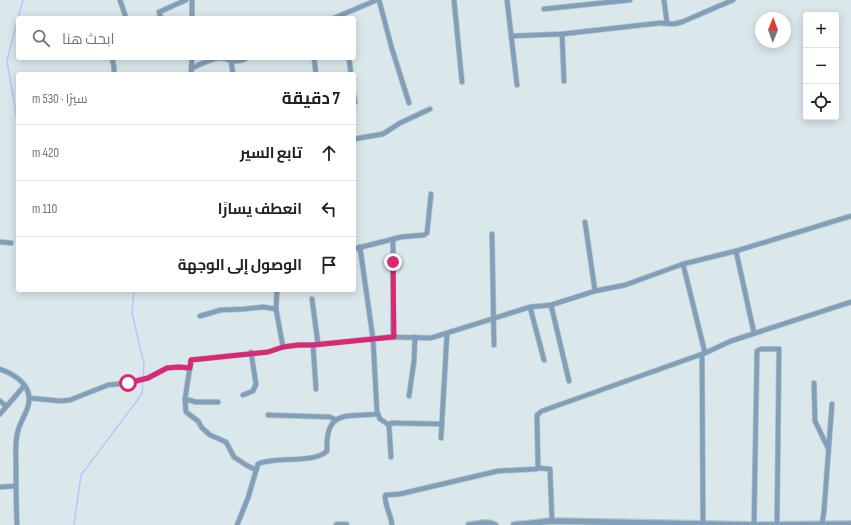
<!DOCTYPE html>
<html lang="ar">
<head>
<meta charset="utf-8">
<style>
	:root { --surface:#fff; --page:#f2f2f2; --text:#202124; --muted:#757577; --line:#e0e0e0 }
	body { margin:0; font-family:"Sofia Sans Condensed",Cairo,sans-serif; background:var(--page); color:var(--text); direction:rtl }
	.controls { position:absolute; right:12px; top:12px; display:grid; overflow:hidden; border-radius:4px; box-shadow:0 2px 10px #0003 }
	.controls button { width:36px; height:36px; display:grid; place-items:center; padding:0; border:0; border-bottom:1px solid var(--line); background:var(--surface); color:var(--text); font:20px sans-serif }
	.compass { position:absolute; left:755px; top:12px; width:36px; height:36px; border-radius:50%; background:var(--surface); box-shadow:0 2px 10px #0003; rotate:1deg }
	.stop { position:absolute; width:12px; height:12px; margin:-9px; border:3px solid #db2777; border-radius:50%; background:#fff }
	.stop.end { background:#db2777; border-color:#fff; box-shadow:0 1px 4px #0008 }
	.list { margin:0; padding:0; list-style:none }
	h2 { display:flex; justify-content:space-between; align-items:center; height:52px; margin:0; padding:0 16px; font-size:17px }
	h2 small { font-size:13px; font-weight:400; color:var(--muted) }
	.list li { display:grid; grid-template-columns:26px 1fr auto; gap:12px; align-items:center; box-sizing:border-box; height:56px; padding:0 16px; border-top:1px solid var(--line) }
	.list b { display:block; font-size:15px; white-space:nowrap }
	.list em { font-size:13px; font-style:normal; color:var(--muted) }
	.icon { flex:none; width:22px; height:22px; fill:none; stroke:currentColor; stroke-width:2; stroke-linecap:round; stroke-linejoin:round }
	.map { position:relative; flex:none; width:851px; height:525px; overflow:hidden; direction:ltr }
	.search { position:absolute; background:var(--surface); box-shadow:0 2px 10px #0003; left:16px; top:16px; width:340px; height:44px; display:flex; align-items:center; gap:10px; box-sizing:border-box; padding:0 14px; border-radius:4px; color:var(--muted); font-size:15px }
	.panel { position:absolute; background:var(--surface); box-shadow:0 2px 10px #0003; left:16px; top:72px; width:340px; height:220px; border-radius:4px; direction:rtl }
	.map>svg:first-child { display:block }
	.lines { fill:none; stroke-linecap:round; stroke-linejoin:round }
	.stream { stroke:#b8c7f8; stroke-width:1.5 }
	.minor-casing { stroke:#b7c3c6; stroke-width:6 }
	.tertiary-casing { stroke:#b7c3c6; stroke-width:8 }
	.minor { stroke:#7f9fba; stroke-width:4.5 }
	.tertiary { stroke:#7f9fba; stroke-width:5.5 }
	.route { stroke:#db2777; stroke-width:5 }
</style>
</head>
<body>
<div class="map">
<svg width="851" height="525" viewBox="0 0 851 525">
	<rect width="100%" height="100%" fill="#dae7eb"/>
	<g class="lines">
		<g class="stream">
			<polyline points="18,18 7,61 17,119 18,120"/>
			<polyline points="18,18 23,0"/>
			<polyline points="74,525 81,475 142,394 144,364 132,313 134,290"/>
		</g>
		<g class="minor-casing">
			<g id="minor">
				<polyline points="120,0 126,18"/>
				<polyline points="192,0 192,18"/>
				<polyline points="379,0 392,49 409,103"/>
				<polyline points="454,0 462,82"/>
				<polyline points="507,0 517,85"/>
				<polyline points="664,0 667,23"/>
				<polyline points="544,9 630,0"/>
				<polyline points="161,18 159,12 186,0"/>
				<polyline points="334,18 377,0"/>
				<polyline points="562,34 564,81"/>
				<polyline points="511,36 562,34 660,23 674,24 682,22 733,0"/>
				<polyline points="112,58 114,67 114,74"/>
				<polyline points="314,58 316,74"/>
				<polyline points="349,58 351,74"/>
				<polyline points="231,61 233,74"/>
				<path d="M192,68C201,64 210,59 219,58C232,58 232,65 247,58"/>
				<polyline points="191,74 192,58"/>
				<polyline points="354,96 355,102"/>
				<polyline points="354,139 383,134 400,123 430,109"/>
				<polyline points="585,222 595,291"/>
				<polyline points="492,234 494,345"/>
				<polyline points="0,242 11,243"/>
				<polyline points="360,247 373,339 377,412 380,419 389,425 391,423 442,424"/>
				<polyline points="354,249 401,237 424,235 427,233 431,194"/>
				<polyline points="736,251 754,333"/>
				<polyline points="683,264 705,353"/>
				<polyline points="277,290 276,309 283,347"/>
				<polyline points="312,299 318,344"/>
				<polyline points="551,305 569,381"/>
				<polyline points="530,307 544,360"/>
				<polyline points="200,316 221,310 244,309 263,307 276,309"/>
				<polyline points="393,337 393,239"/>
				<polyline points="313,345 316,389"/>
				<polyline points="702,354 703,525"/>
				<path d="M0,369C11,373 24,380 28,392C33,408 19,420 17,435C15,446 16,456 16,466C16,486 16,505 17,525"/>
				<polyline points="814,383 815,421 828,448"/>
				<polyline points="243,395 253,391 256,384 251,352"/>
				<polyline points="409,396 414,361 415,337"/>
				<polyline points="29,398 61,401 70,400 108,385 128,383 148,378 167,368 179,367 190,368"/>
				<polyline points="185,399 196,402 218,402"/>
				<polyline points="0,401 6,406"/>
				<polyline points="0,414 24,386"/>
				<polyline points="268,415 330,417 336,420"/>
				<polyline points="389,425 391,457"/>
				<polyline points="441,438 447,334"/>
				<polyline points="538,468 550,469 552,521"/>
				<polyline points="256,470 246,465 234,457 226,442 210,435 202,428 198,421 186,412 185,399 191,360 268,352 283,347 298,345 313,345 389,337 431,338 530,307 551,305 595,291 625,285 683,264 736,251 851,216"/>
				<polyline points="0,487 16,486"/>
				<path d="M237,525L248,498L258,464C276,456 314,464 327,451C325,409 347,417 378,414"/>
				<path d="M392,525C391,515 385,506 385,496L386,495L400,494L498,471L536,469L538,468L537,415L542,411L705,353L731,341L851,302"/>
				<polyline points="754,525 757,351 761,349 779,349 777,524"/>
				<polyline points="822,525 824,511 832,404"/>
			</g>
		</g>
		<g class="tertiary-casing">
			<g id="tertiary">
				<polyline points="337,525 346,525"/>
				<path d="M469,525C478,524 487,521 495,525"/>
				<polyline points="514,525 552,521 754,525 851,524"/>
			</g>
		</g>
		<use href="#minor" class="minor"/>
		<use href="#tertiary" class="tertiary"/>
	</g>
	<g class="lines">
		<polyline class="route" points="128,383 148,378 167,368 178,367 190,368 191,360 268,352 283,347 298,345 313,345 394,337 393,262"/>
	</g>
</svg>
<div class="controls">
<button>+</button>
<button>−</button>
<button><svg class="icon" aria-label="locate" viewBox="0 0 24 24"><circle cx="12" cy="12" r="6"/><path d="M12 2v4M12 18v4M2 12h4M18 12h4"/></svg></button>
</div>
<svg class="compass" viewBox="-18 -18 36 36"><path d="M0-13l5 13h-10z" fill="#e53935"/><path d="M0 13l5-13h-10z" fill="#757577"/></svg>
<div class="stop" style="left:128px;top:383px"></div>
<div class="stop end" style="left:393px;top:262px"></div>
<div class="search"><svg class="icon" aria-label="search" viewBox="0 0 24 24"><circle cx="10" cy="10" r="6"/><path d="M15 15l6 6"/></svg>ابحث هنا</div>
<section class="panel">
<h2>7 دقيقة<small>سيرًا · 530 m</small></h2>
<ul class="list">
<li><svg class="icon" aria-label="ahead" viewBox="0 0 24 24"><path d="M12 20V5M6 11l6-6 6 6"/></svg><div><b>تابع السير</b></div><em>420 m</em></li>
<li><svg class="icon" aria-label="left" viewBox="0 0 24 24"><path d="M17 20v-9H6M10 6l-5 5 5 5"/></svg><div><b>انعطف يسارًا</b></div><em>110 m</em></li>
<li><svg class="icon" aria-label="arrive" viewBox="0 0 24 24"><path d="M6 21V4h12l-3 4 3 4H6"/></svg><div><b>الوصول إلى الوجهة</b></div></li>
</ul>
</section>
</div>
</body>
</html>
